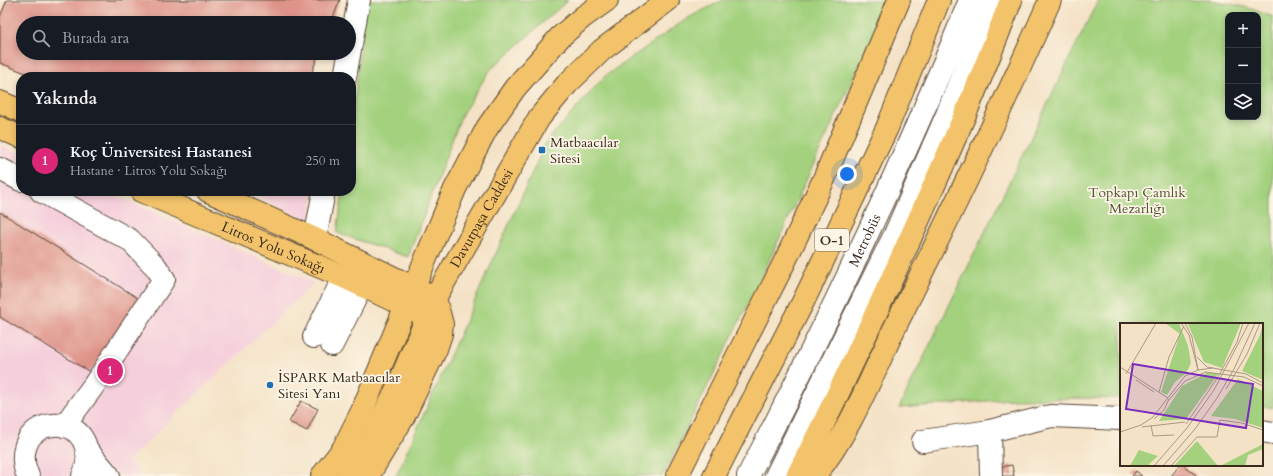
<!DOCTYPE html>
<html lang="tr">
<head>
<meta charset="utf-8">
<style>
	:root { --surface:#171b24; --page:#242831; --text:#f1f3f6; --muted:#9ea1a6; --line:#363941; --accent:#db2777 }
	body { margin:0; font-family:Cardo,serif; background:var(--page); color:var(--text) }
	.controls { position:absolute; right:12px; top:12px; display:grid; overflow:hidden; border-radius:8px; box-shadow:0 2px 6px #0003 }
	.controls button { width:36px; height:36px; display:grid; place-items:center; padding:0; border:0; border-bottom:1px solid var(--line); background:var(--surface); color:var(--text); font:20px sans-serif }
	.you { position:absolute; left:847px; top:174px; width:14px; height:14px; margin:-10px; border:3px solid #fff; border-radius:50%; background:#1a73e8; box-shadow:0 0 0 6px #1a73e833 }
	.badge { display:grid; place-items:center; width:26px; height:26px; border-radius:50%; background:var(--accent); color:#fff; font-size:13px; font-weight:700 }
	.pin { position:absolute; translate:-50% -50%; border:2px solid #fff; box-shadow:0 1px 4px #0006 }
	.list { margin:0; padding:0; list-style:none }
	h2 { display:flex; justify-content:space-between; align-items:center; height:52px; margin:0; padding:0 16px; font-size:17px }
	h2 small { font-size:13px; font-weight:400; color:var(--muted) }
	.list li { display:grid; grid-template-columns:26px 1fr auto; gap:12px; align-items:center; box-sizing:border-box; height:72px; padding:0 16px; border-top:1px solid var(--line) }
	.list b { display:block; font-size:15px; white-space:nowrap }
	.list p { margin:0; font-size:13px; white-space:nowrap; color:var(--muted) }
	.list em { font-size:13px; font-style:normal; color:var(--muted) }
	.icon { flex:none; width:22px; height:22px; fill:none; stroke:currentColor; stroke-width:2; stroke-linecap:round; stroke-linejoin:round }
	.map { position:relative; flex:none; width:1273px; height:476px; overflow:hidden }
	.search { position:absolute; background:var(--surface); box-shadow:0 2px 6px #0003; left:16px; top:16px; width:340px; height:44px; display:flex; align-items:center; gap:10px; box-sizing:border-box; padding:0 14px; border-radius:22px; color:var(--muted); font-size:15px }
	.panel { position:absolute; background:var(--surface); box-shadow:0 2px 6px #0003; left:16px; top:72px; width:340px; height:124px; border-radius:16px }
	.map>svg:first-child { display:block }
	.built { fill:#f5cfdc }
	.green { fill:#a3d17e; stroke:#6f7e4e; fill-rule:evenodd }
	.building { fill:#de9389 }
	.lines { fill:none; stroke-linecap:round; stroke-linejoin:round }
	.minor-casing { stroke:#574637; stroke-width:24 }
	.major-casing { stroke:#574637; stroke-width:24 }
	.highway-casing { stroke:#574637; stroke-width:24 }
	.minor { stroke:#fff; stroke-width:22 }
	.major { stroke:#f2c36a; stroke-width:22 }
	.highway { stroke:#f2c36a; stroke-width:22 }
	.poi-dot { fill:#1f6fb2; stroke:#fcf5e5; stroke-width:1.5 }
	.labels { text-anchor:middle; stroke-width:3.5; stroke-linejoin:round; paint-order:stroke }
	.shield { fill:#fcf5e5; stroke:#75675a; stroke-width:1 }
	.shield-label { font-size:13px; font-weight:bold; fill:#3b2a1e }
	.poi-label { font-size:14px; fill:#3b2a1e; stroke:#fcf5e5; text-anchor:start }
	.park-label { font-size:14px; fill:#555436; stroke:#fcf5e5 }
	.street-label { font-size:14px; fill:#3b2a1e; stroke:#fcf5e5 }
	.inset-road { fill:none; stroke:#aa9883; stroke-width:1 }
	.view { fill:#7b2cbf; fill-opacity:0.15; stroke:#7b2cbf; stroke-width:2 }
	.inset-edge { fill:none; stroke:#3b2a1e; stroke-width:2 }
</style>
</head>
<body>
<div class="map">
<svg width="1273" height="476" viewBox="0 0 1273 476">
	<rect width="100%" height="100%" fill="#fcf5e5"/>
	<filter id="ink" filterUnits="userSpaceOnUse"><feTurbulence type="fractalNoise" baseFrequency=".025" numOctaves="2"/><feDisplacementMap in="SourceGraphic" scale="8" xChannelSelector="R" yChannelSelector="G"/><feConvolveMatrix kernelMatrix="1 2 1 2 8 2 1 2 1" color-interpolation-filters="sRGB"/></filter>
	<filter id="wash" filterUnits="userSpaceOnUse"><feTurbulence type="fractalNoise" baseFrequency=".012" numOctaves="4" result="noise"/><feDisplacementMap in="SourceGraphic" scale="16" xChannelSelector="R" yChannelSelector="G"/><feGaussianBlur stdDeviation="0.9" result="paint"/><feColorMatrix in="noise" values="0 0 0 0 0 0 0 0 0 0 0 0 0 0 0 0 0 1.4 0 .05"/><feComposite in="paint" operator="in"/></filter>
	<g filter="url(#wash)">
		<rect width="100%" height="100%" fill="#f4e2c6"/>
		<g class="built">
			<polygon points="0,145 21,154 21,191 105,191 314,283 128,460 141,476 0,476"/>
			<polygon points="246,191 314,191 309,221"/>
		</g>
		<g class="green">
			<polygon points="365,0 568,0 490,70 462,114 408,257 337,233 343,191 351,191 351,136"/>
			<polygon points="723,0 887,0 876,29 761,278 663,476 396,476 546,142 605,76 688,18"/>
			<path d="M1098,0H1211L1249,8L1273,17V408L1262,406V324H1121V398L1012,399L899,408ZM1228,15H1258V117H1228Z"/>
		</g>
		<g id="blocks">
			<g class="building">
				<polygon points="7,0 340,0 331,23 23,23 23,53 319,53 310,77 36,77 0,63 0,17"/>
				<polygon points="0,212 141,300 90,372 0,317"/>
				<polygon points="301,401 318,409 307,431 289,422"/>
				<polygon points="1012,465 1014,476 995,476 994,468"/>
				<polygon points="1180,465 1183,465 1197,476 1171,476"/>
				<polygon points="1136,471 1142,476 1132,476"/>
			</g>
		</g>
	</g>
	<g filter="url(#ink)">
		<use href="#blocks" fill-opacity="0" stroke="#574637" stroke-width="1"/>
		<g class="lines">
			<g class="minor-casing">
				<g id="minor">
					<polyline points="345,77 359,0"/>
					<polyline points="0,169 21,180"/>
					<polyline points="41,191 130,240 156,267 164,279 94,385 64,426"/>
					<polyline points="315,239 324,191"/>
					<polyline points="314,337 344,277"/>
					<polyline points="332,345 362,285"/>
					<polyline points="990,431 991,476"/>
					<polyline points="1262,431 1273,433"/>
					<polyline points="923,441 990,431 1051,416 1121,419"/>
					<polyline points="88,451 109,476"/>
					<path d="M28,476C18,455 26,427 53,425C82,422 95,452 83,476"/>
					<path id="s1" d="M748,476C797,383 842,289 886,194C915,130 944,66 970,0"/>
					<polyline points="776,476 896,232 946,117 992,0"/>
				</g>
			</g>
			<g class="major-casing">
				<g id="major">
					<polyline points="0,102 21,111"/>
					<polyline points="0,128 21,137"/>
					<path id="s2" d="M141,191L344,277L418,312"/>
					<polyline points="208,191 315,239 435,298 442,324 441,334 436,349 403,418 368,476"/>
					<polyline points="322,476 343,449 362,411 455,189 487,128 515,88 560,37 583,17 607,0"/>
					<path id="s3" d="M348,476L371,441L398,386L435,298L539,118L567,84L602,50L668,0"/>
				</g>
			</g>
			<g class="highway-casing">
				<g id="highway">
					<polyline points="677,476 784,263 824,179 899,0"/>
					<polyline points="714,476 804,300 887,128 939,0"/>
					<path d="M797,476C834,405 867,333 900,261C939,175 978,89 1011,0"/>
					<path d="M814,476C848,437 873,373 896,325C949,218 1002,110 1050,0"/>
				</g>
			</g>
			<use href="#minor" class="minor"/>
			<use href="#major" class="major"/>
			<use href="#highway" class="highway"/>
		</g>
	</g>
	<g class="poi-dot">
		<rect x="538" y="146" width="8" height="8" rx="2"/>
		<circle cx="270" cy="385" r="4"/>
	</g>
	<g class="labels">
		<rect class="shield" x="815" y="229" width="34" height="22" rx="3"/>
		<g class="shield-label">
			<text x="832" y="245">O-1</text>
		</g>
		<g class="poi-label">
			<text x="550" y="147">Matbaacılar<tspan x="550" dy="16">Sitesi</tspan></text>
			<text x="278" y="382">İSPARK Matbaacılar<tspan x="278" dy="16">Sitesi Yanı</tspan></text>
		</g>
		<g class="park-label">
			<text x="1137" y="197">Topkapı Çamlık<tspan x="1137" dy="16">Mezarlığı</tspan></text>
		</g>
		<g class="street-label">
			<text dy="5" stroke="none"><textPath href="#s3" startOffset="291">Davutpaşa Caddesi</textPath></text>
			<text dy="5" stroke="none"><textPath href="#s1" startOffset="263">Metrobüs</textPath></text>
			<text dy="5" stroke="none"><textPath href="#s2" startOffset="144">Litros Yolu Sokağı</textPath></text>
		</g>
	</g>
	<g transform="translate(1120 323)">
		<rect width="143" height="143" fill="#f4e2c6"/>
		<path d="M45,0H59L68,23L71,40L66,50L55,59L47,72L41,69L60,11ZM121,0L102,45L84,39L68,1ZM143,0V57L122,48L140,12ZM87,50H99L66,96L39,98L62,63ZM118,56L143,68V105L115,96L91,93ZM77,118L98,143H54ZM143,121V126L128,132L125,143H100ZM19,127L38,133L27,143H10Z" fill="#a3d17e"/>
		<path class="inset-road" d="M61,0L69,12L78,47M65,0L72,14L78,47M77,34L87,44L126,51L143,60M0,44L48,75M85,49L124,54L143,63M6,51L36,0M16,57L34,69M106,66L127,31L140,0M39,69L49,34L64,3M48,78L65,58L86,49M34,96L44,87L49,76M66,101L98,54L117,19L123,0M31,102L33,113L54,112M22,104L65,99M0,109L21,102L33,94L65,53L78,47L93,45M34,143L67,105L94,67L129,0M43,143L75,106L97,75L114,46L135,0M51,143L77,114H97L100,97L122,100L143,107"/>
		<path class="view" d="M13,41L133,61L126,105L6,86Z"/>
		<rect width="143" height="143" class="inset-edge"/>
	</g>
</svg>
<div class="controls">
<button>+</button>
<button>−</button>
<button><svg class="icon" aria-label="layers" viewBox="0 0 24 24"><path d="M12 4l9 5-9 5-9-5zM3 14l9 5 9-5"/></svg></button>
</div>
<div class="you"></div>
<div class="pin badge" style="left:110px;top:371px">1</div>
<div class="search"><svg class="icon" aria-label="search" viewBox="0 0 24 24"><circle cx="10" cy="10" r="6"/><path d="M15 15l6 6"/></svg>Burada ara</div>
<section class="panel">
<h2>Yakında<small></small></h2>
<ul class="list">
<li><span class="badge">1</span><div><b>Koç Üniversitesi Hastanesi</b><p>Hastane · Litros Yolu Sokağı</p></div><em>250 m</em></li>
</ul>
</section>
</div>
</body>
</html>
